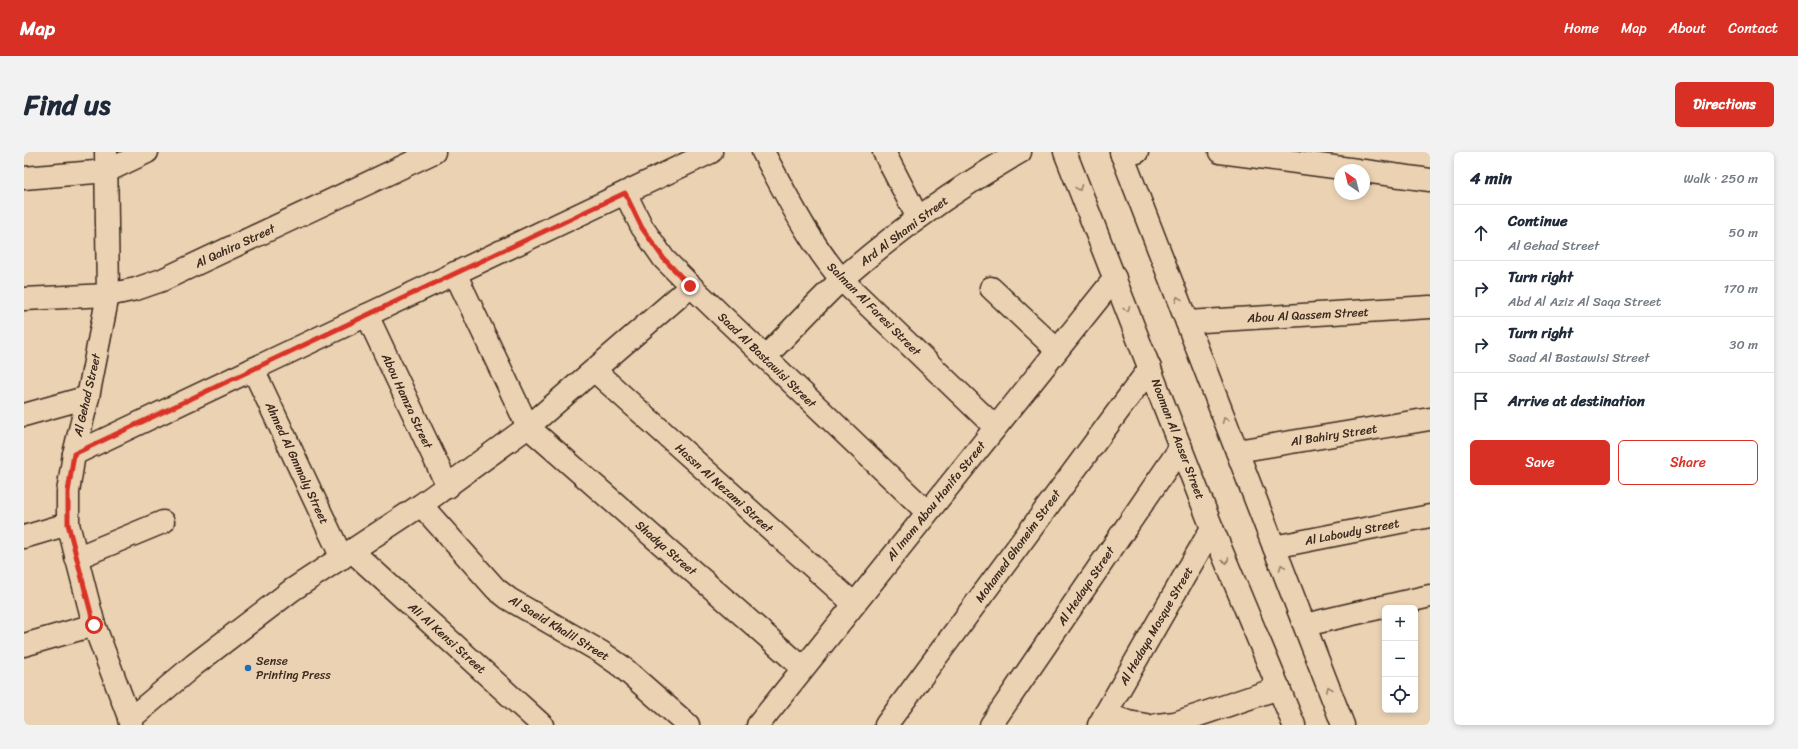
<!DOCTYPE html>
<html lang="en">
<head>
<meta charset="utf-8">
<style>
	:root { --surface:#fff; --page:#f2f2f3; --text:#1f2937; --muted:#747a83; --line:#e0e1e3; --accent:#d93025 }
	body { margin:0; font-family:Sriracha,sans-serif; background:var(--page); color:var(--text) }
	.controls { position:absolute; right:12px; bottom:12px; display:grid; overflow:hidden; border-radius:6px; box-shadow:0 2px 6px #0003 }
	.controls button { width:36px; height:36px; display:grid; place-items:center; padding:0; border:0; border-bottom:1px solid var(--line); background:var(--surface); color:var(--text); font:20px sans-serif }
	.compass { position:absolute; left:1310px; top:12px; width:36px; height:36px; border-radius:50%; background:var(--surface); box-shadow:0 2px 6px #0003; rotate:325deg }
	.stop { position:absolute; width:12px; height:12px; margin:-9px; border:3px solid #d93025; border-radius:50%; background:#fff }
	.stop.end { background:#d93025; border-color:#fff; box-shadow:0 1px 4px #0008 }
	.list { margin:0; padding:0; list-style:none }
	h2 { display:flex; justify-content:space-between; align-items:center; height:52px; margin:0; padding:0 16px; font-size:17px }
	h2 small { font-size:13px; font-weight:400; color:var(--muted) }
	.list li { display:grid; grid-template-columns:26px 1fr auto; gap:12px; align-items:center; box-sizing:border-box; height:56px; padding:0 16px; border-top:1px solid var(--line) }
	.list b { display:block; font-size:15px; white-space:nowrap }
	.list p { margin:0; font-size:13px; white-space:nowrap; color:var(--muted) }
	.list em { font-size:13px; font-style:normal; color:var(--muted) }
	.actions { display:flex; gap:8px; padding:12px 16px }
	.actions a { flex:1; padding:9px 0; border:1px solid var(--accent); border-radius:6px; text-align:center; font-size:14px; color:var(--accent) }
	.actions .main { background:var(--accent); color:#fff }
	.icon { flex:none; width:22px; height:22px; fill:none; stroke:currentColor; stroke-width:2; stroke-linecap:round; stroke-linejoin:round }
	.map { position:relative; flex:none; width:1406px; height:573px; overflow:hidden; border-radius:6px }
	header { display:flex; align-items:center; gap:24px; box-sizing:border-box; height:56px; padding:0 20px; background:var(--accent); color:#fff }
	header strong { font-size:19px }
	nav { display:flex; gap:22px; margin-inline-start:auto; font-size:14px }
	.intro { display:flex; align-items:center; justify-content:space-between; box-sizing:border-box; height:96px; padding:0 24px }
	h1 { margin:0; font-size:28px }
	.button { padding:10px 18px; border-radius:6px; background:var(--accent); color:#fff; font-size:14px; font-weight:700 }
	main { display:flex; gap:24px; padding:0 24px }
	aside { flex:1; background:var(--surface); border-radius:6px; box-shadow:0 2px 6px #0003 }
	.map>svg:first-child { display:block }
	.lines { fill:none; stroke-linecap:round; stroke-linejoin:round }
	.street-casing { stroke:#3b2a1e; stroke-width:25 }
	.secondary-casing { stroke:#3b2a1e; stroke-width:25 }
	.street { stroke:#ebd2b3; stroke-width:22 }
	.secondary { stroke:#ebd2b3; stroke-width:22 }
	.oneway { stroke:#937e68 }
	.route { stroke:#d93025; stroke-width:5 }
	.poi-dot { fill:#1f6fb2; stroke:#ebd2b3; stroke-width:1.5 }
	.labels { text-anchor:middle; stroke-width:3; stroke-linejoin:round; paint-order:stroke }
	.street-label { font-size:12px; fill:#3b2a1e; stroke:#ebd2b3 }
	.poi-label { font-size:12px; fill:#3b2a1e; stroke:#ebd2b3; text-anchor:start }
</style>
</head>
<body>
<header>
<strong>Map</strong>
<nav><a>Home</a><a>Map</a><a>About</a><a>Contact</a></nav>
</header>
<div class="intro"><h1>Find us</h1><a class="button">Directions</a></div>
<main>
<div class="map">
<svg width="1406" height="573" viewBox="0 0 1406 573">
	<rect width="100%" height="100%" fill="#ebd2b3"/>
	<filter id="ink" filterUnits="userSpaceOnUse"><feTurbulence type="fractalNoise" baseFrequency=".025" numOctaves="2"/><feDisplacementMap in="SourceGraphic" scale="8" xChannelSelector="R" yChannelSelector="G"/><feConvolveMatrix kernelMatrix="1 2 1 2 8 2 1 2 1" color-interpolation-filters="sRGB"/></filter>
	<g filter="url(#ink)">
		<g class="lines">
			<g class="street-casing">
				<g id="street">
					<polyline points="82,0 84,143 64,245 50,302 44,340 44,372 70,473 108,573"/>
					<path d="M739,0C763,44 785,90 818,128L971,275"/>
					<polyline points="860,0 894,66"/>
					<polyline points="1196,0 1333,18"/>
					<polyline points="1098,3 1113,0"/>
					<polyline points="1340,19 1406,28"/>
					<polyline points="0,26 83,19 123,0"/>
					<polyline points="601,41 618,75 640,107 667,134 903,360"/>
					<polyline points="431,121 504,275 779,516"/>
					<polyline points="967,136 1033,198"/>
					<polyline points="0,147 84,143 112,137 138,128 410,0"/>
					<polyline points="343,163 424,335"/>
					<polyline points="1163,170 1406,155"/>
					<path d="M741,205C766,180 791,152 818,127C873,79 933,36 996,0"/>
					<polyline points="229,217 318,406"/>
					<polyline points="571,219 830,452"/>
					<polyline points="0,263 64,245"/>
					<polyline points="1213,299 1406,267"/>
					<polyline points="50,302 687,0"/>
					<polyline points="397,353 472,437 485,447 577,500 597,514 664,573"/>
					<polyline points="0,385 44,372"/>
					<polyline points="1250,395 1406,364"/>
					<polyline points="328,399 518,573"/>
					<polyline points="52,406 139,370"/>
					<polyline points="1281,473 1406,444"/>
					<polyline points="0,493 70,473"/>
					<polyline points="1081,562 1104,570 1122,573"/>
					<polyline points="105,568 170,513 268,438 397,353 504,275 667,134"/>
					<polyline points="734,573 1091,126"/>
					<polyline points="862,573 1126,216"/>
					<polyline points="967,573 1157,295"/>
					<polyline points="1075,573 1188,376"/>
					<polyline points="1133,573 1151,571 1255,536"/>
				</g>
			</g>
			<g class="secondary-casing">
				<g id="secondary">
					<polyline points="1041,0 1188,376 1270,573"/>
					<polyline points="1097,0 1319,573"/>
				</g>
			</g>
			<use href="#street" class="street"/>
			<use href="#secondary" class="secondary"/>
		</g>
		<defs><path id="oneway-chevron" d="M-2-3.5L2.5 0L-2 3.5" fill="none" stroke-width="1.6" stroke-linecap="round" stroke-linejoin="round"/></defs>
		<g class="oneway">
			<use href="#oneway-chevron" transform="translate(1055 36) rotate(69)"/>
			<use href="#oneway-chevron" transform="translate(1154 147) rotate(-111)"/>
			<use href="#oneway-chevron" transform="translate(1103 157) rotate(69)"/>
			<use href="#oneway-chevron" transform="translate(1201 268) rotate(-111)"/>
			<use href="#oneway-chevron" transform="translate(1202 409) rotate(67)"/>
			<use href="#oneway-chevron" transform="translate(1258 415) rotate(-111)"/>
			<use href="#oneway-chevron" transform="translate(1305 537) rotate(-111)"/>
		</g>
	</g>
	<g class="lines" filter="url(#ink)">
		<polyline class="route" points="70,473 44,372 44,340 50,302 601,41 618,76 640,107 666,134"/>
	</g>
	<circle class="poi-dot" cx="224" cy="516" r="4"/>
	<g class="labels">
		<g class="street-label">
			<text transform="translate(880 79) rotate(-37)" y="4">Ard Al Shami Street</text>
			<text transform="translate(211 94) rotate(-25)" y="4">Al Qahira Street</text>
			<text transform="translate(850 157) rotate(45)" y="4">Salman Al Faresi Street</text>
			<text transform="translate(1284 163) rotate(-3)" y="4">Abou Al Qassem Street</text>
			<text transform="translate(743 208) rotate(44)" y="4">Saad Al Bastawisi Street</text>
			<text transform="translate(63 243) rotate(-77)" y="4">Al Gehad Street</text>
			<text transform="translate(383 249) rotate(65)" y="4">Abou Hamza Street</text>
			<text transform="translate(1310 283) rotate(-9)" y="4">Al Bahiry Street</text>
			<text transform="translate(1154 287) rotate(69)" y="4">Noaman Al Aaser Street</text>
			<text transform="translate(273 311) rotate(65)" y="4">Ahmed Al Gmmaly Street</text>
			<text transform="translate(700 336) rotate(42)" y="4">Hassn Al Nezami Street</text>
			<text transform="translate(912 349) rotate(-51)" y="4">Al Imam Abou Hanifa Street</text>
			<text transform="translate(1328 380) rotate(-11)" y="4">Al Laboudy Street</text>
			<text transform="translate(994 394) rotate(-54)" y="4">Mohamed Ghoneim Street</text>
			<text transform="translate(642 396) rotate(41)" y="4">Shadya Street</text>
			<text transform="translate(1062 434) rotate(-56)" y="4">Al Hedaya Street</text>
			<text transform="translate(1132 474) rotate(-60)" y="4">Al Hedaya Mosque Street</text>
			<text transform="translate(535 476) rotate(31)" y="4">Al Saeid Khalil Street</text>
			<text transform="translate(423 486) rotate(42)" y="4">Ali Al Kensi Street</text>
		</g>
		<g class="poi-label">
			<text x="232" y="513">Sense<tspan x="232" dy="14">Printing Press</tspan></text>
		</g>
	</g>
</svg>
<div class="controls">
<button>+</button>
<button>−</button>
<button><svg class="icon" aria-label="locate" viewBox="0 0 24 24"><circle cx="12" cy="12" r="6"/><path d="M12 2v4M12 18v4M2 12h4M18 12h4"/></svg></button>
</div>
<svg class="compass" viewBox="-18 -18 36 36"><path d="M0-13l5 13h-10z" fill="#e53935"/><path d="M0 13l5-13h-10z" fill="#747a83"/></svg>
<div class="stop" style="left:70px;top:473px"></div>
<div class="stop end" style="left:666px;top:134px"></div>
</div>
<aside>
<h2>4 min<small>Walk · 250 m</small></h2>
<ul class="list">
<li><svg class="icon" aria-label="ahead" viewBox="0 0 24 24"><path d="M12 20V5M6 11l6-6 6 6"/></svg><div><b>Continue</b><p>Al Gehad Street</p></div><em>50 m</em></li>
<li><svg class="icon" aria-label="right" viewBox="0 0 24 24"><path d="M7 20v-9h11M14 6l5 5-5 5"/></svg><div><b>Turn right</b><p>Abd Al Aziz Al Saqa Street</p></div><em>170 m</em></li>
<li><svg class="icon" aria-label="right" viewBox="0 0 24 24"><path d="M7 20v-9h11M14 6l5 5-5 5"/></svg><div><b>Turn right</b><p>Saad Al Bastawisi Street</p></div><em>30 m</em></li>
<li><svg class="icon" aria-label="arrive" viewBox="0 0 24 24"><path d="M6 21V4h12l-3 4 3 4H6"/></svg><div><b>Arrive at destination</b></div></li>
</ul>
<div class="actions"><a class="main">Save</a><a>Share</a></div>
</aside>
</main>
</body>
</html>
